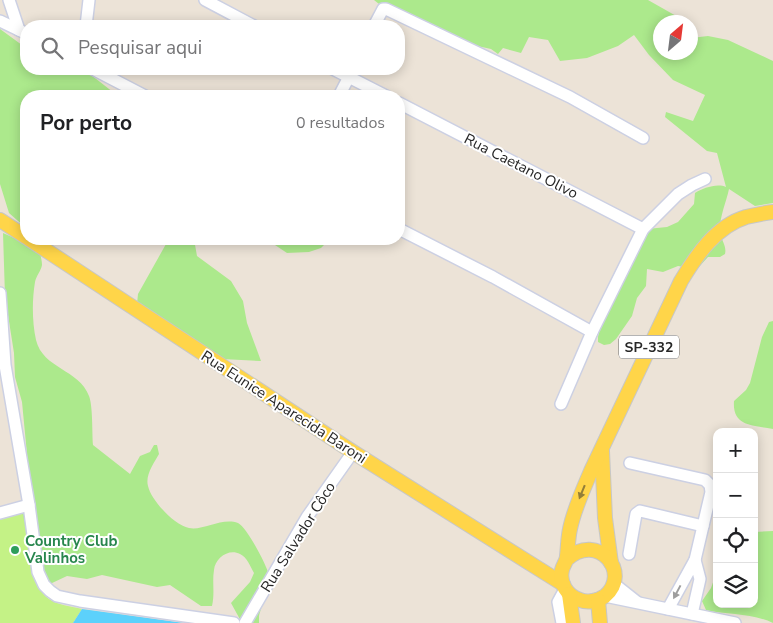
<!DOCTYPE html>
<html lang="pt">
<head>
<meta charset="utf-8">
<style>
	:root { --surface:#fff; --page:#f6f6f6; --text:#202124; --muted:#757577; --line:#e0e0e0 }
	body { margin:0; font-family:"Nunito Sans",sans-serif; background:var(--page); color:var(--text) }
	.controls { position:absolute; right:15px; bottom:15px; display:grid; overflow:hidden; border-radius:10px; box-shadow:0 2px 12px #0003 }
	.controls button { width:45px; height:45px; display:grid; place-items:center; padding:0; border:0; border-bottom:1px solid var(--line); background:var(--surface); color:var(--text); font:25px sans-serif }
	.compass { position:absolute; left:653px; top:15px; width:45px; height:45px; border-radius:50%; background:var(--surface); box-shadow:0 2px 12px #0003; rotate:28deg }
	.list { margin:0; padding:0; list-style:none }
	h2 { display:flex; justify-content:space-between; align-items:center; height:65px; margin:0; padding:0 20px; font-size:21px }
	h2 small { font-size:16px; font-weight:400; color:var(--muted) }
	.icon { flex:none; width:28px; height:28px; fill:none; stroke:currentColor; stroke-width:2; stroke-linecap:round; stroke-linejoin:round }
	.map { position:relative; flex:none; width:773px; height:623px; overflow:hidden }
	.search { position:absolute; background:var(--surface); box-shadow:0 2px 12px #0003; left:20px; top:20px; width:385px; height:55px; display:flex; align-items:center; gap:12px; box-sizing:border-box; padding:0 18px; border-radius:20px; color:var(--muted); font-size:19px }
	.panel { position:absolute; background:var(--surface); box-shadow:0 2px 12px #0003; left:20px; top:90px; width:385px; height:155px; border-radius:20px }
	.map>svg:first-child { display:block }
	.green { fill:#ace98c }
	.pitch { fill:#c4f286 }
	.water { fill:#5cd1fb }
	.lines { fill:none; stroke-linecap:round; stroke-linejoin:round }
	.minor-casing { stroke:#ccd0e3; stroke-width:14 }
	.major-casing { stroke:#c7c7c7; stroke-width:16 }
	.minor { stroke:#fff; stroke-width:11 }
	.major { stroke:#ffd549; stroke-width:14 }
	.oneway { fill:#937e38 }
	.oneway2 { fill:#9e9e9e }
	.leisure-dot { fill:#2e9e5b; stroke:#fff; stroke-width:2 }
	.labels { text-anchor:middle; stroke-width:4; stroke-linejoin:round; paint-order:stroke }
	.shield { fill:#fff; stroke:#686868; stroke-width:1 }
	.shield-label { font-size:14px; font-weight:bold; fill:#272727 }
	.street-label { font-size:15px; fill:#272727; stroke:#fff }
	.leisure-label { font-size:15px; font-weight:bold; fill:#27864d; stroke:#fff; text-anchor:start }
</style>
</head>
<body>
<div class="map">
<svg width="773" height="623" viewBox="0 0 773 623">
	<rect width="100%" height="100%" fill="#ece3d7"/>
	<g class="green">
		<path d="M374,0H648L678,17L683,22H660V52H690L691,38L708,36L728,40L773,61V203L755,206L729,189C726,203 719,218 720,232C721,240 727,246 725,254L720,257H708L697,269L678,266L663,272L647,269L646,286L637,298L632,316L616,339L610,344L604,345L598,342V337L604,305L647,229L667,227L678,222L694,204L695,193C703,188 717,183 726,187L717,153L707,151L665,117L666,112L693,121L705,95L673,80L649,55L634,35L618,46L587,58L560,61L548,40L529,37L521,53L503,48L498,54L491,49L482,47L444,42L394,16Z"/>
		<polygon points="0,29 26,48 26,69 81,69 86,71 118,96 26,96 26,228 9,213 0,184"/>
		<path d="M3,233L39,249C40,254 42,260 42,265C41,271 36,276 35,282C32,300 32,322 36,340C43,369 79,369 89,396C93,406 92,433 93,445L130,474L140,456L150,452L154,445H157L159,454C154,463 145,475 148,486C151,500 174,525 189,528C203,531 222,517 238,523C247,527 267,566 269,575C270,583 261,608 259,616V623H242L231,603L250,582L254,573C250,566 247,557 240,554C229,548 215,558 214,570C212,582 215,593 212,606H201L170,585L157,587L102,575L87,579L67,576L35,591L0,570V518L29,497L27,454L22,402L15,377L14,353L5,296Z"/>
		<polygon points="166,239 194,239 197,256 231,281 243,301 247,323 261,361 222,359 137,304 138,294 166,244"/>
		<polygon points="266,239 324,239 329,240 321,248 309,252 287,253"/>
		<path d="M773,321V429C753,425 732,427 734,401L746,390L750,383L762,337L769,322Z"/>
		<path d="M773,531V623C752,613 728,615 706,610L702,601L711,588L717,571V604H754V532Z"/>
	</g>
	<path class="pitch" d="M22,511L36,581C45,604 60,604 82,609L73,623H0V519Z"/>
	<polygon class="water" points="82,609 184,623 73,623"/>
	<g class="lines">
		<g class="minor-casing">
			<g id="minor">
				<polyline points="9,0 19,30"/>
				<polyline points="205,0 254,26"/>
				<polyline points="0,21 23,32"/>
				<polyline points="86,26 89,0"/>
				<polyline points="374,26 383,9 386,9 570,97 643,138"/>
				<polyline points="93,69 145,96"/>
				<polyline points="333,69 386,96"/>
				<polyline points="339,96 353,69"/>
				<polyline points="399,103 643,229"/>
				<polyline points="399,229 493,277 592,332"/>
				<polyline points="0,293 5,365 29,505 38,572 44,585 50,591 57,596 80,601 234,623"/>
				<polyline points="561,404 592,332 643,229 678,194 692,185 705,179"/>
				<polyline points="630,463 705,480 710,485 711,492 695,560"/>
				<polyline points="0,513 29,505"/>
				<polyline points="629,554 636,514 640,511 703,526"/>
				<polyline points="613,583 637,602"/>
				<polyline points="605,596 735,623"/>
				<polyline points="668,609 695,560 700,579 692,614"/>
				<polyline points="245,623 307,517 353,452"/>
				<polyline points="562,623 558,602 565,589"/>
			</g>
		</g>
		<g class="major-casing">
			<g id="major">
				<polyline points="0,220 26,237"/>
				<polyline points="29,239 353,452 563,584"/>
				<polyline points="602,451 605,518 611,563"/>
				<path d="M567,559C598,531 632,573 605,596C598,601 588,603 580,600C567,596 559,583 562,570C563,565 567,561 567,556C568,547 568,538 570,529C574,509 583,490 591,471L681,281C696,256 716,226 746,217C755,215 764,213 773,212"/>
				<polyline points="569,594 573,623"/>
				<polyline points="598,600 600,623"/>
			</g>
		</g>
		<use href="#minor" class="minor"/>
		<use href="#major" class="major"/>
	</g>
	<defs><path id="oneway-solid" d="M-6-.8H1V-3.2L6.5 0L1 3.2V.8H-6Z" transform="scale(1.25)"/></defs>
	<use class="oneway" href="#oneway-solid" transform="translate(582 492) rotate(112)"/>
	<use class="oneway2" href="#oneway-solid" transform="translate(677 592) rotate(118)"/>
	<circle class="leisure-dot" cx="15" cy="550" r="5"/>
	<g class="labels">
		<rect class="shield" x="619" y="335.5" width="60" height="23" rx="4"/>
		<g class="shield-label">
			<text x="649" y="352">SP-332</text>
		</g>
		<g class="street-label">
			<text transform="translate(521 166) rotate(27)" y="5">Rua Caetano Olivo</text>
			<text transform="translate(284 407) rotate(33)" y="5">Rua Eunice Aparecida Baroni</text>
			<text transform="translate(298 537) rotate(-58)" y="5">Rua Salvador Côco</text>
		</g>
		<g class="leisure-label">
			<text x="25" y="546">Country Club<tspan x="25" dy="17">Valinhos</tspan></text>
		</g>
	</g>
</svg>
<div class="controls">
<button>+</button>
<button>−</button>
<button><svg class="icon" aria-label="locate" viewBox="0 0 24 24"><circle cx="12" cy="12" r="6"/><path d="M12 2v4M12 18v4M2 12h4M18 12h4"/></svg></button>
<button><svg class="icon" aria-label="layers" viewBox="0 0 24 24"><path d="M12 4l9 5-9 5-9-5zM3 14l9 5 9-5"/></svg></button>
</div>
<svg class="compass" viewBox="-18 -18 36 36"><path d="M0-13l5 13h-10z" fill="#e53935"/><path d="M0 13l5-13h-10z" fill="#757577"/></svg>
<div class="search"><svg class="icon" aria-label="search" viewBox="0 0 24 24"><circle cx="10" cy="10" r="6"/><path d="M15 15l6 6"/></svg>Pesquisar aqui</div>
<section class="panel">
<h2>Por perto<small>0 resultados</small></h2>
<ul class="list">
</ul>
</section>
</div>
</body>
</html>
